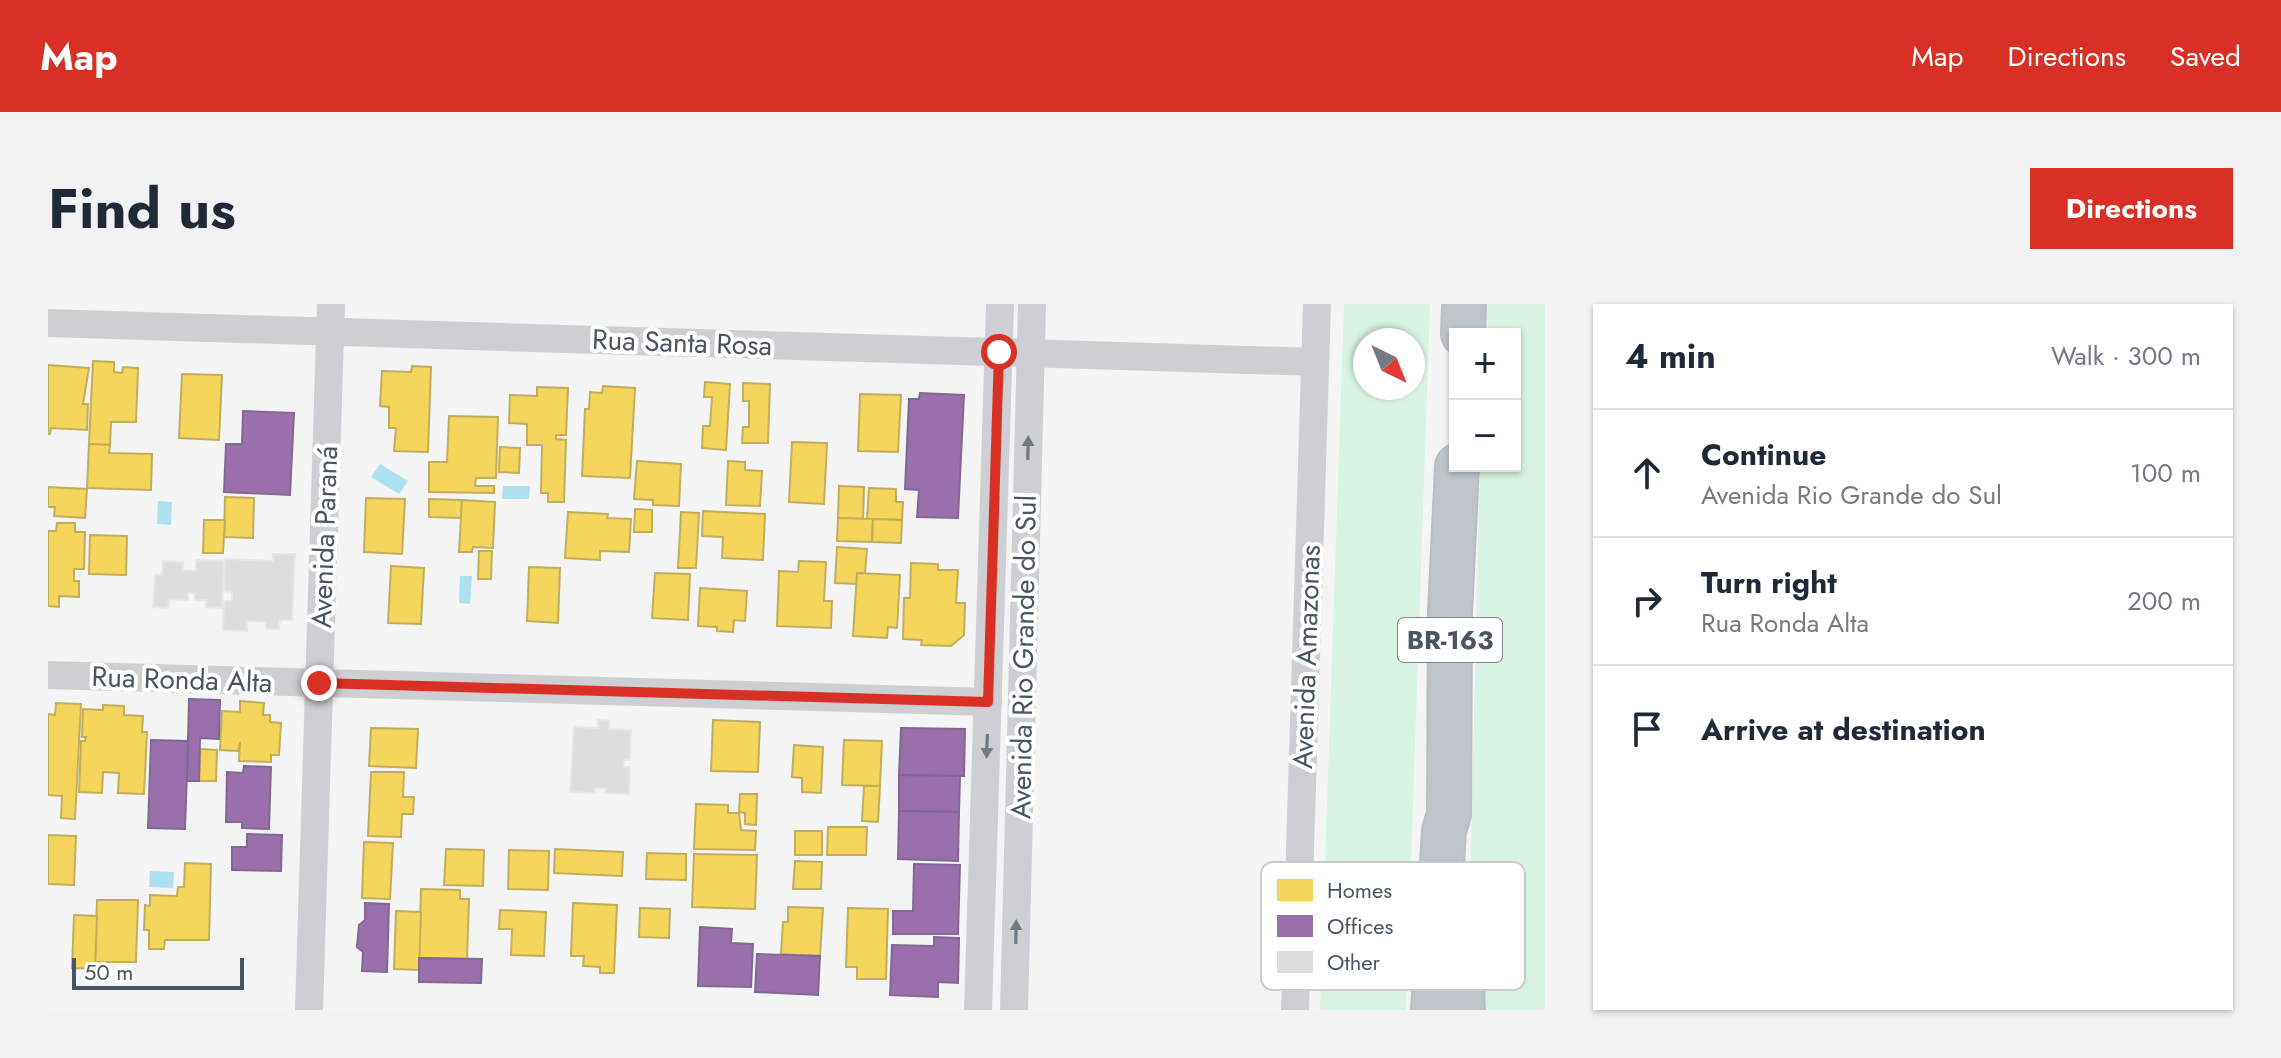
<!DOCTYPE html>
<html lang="en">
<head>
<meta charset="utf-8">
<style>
	:root { --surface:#fff; --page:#f2f2f3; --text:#1f2937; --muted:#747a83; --line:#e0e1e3; --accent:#d93025 }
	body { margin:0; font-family:Jost,sans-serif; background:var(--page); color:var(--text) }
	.controls { position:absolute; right:24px; top:24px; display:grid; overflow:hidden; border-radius:0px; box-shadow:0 2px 6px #0004 }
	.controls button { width:72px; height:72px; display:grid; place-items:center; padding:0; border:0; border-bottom:2px solid var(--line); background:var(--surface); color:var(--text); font:40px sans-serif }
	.compass { position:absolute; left:1305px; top:24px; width:72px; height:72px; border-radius:50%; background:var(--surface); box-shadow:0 2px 6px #0004; rotate:137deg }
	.scale { position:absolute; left:24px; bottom:20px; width:172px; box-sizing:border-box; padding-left:8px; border:4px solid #495561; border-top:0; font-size:22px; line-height:28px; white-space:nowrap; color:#495561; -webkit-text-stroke:6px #fff; paint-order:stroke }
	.stop { position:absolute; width:24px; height:24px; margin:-18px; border:6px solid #d93025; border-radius:50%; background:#fff }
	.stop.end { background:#d93025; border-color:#fff; box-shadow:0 2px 8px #0008 }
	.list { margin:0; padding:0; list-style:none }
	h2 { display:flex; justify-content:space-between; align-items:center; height:104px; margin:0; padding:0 32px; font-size:34px }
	h2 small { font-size:26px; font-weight:400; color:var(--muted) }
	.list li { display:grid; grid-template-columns:52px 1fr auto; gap:24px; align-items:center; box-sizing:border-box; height:128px; padding:0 32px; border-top:2px solid var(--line) }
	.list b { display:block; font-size:30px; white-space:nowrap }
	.list p { margin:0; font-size:26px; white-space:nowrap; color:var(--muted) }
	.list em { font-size:26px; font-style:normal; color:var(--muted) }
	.icon { flex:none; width:44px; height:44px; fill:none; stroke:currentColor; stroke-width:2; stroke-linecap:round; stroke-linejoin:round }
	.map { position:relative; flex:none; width:1497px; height:706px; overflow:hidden; border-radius:0px }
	header { display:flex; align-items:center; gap:48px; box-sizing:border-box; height:112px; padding:0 40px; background:var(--accent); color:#fff }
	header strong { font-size:38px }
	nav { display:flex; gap:44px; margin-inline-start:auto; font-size:28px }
	.intro { display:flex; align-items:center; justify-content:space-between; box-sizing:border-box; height:192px; padding:0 48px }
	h1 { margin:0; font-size:56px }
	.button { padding:20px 36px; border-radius:0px; background:var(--accent); color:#fff; font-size:28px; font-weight:700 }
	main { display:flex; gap:48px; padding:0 48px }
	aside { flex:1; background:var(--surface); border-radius:0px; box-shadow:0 2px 6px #0004 }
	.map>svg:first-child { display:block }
	.green { fill:#d8f3e3; fill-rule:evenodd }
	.water { fill:#ade1f0 }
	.homes { fill:#f6d55c; stroke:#c2af5e; stroke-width:2 }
	.offices { fill:#9970ab; stroke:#816895; stroke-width:2 }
	.building { fill:#ddddde; stroke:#e5e6e7; stroke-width:2 }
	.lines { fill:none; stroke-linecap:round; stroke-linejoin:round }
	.highway-casing { stroke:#b9bec3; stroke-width:46 }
	.minor { stroke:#cdcfd2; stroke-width:28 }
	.highway { stroke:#bec4c9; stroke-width:42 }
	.oneway { fill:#717a83 }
	.route { stroke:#d93025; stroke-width:10 }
	.labels { text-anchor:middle; stroke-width:8; stroke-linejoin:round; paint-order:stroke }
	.shield { fill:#fff; stroke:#808890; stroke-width:2 }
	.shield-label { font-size:26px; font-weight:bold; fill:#495561 }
	.street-label { font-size:28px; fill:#495561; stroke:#fff }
	.key { fill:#fff; stroke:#c8ccd0; stroke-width:2 }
	.key-label { font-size:22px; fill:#495561 }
</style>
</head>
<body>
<header>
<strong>Map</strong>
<nav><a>Map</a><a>Directions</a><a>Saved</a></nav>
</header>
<div class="intro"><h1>Find us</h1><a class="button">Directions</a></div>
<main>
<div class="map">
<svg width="1497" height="706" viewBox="0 0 1497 706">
	<rect width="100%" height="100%" fill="#f4f4f4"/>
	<g class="green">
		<path d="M1296,0H1382L1358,706H1272ZM1317,36H1365V84H1317Z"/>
		<polygon points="1436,0 1497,0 1497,706 1439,706 1422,579 1432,162 1467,162 1467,30 1435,30"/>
	</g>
	<g class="water">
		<polygon points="332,160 360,177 351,190 323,173"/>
		<polygon points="455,182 482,182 481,195 454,195"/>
		<polygon points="110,197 124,198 123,221 109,220"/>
		<polygon points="412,272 424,272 422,300 411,299"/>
		<polygon points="102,567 126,568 125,584 101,583"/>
	</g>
	<g class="homes">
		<polygon points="45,57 66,58 66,68 74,69 75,63 90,64 88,118 63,118 62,141 41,140"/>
		<polygon points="0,61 41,64 35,100 40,100 39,126 3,124 2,130 0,130"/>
		<polygon points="364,62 383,63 380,148 346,147 348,124 341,124 341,103 332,102 334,67 363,68"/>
		<polygon points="134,70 174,71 171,136 131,134"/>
		<polygon points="657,78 682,80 678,146 654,144 655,122 662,122 664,93 656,93"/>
		<polygon points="695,79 722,80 720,139 694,139 695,123 701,123 701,97 695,97"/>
		<polygon points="555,82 587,84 582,174 534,172 537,105 541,105 542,88 554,89"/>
		<polygon points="489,83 520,84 518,131 508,131 508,135 518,136 516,198 500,198 500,189 493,189 494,141 479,141 479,120 461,119 462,91 489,92"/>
		<polygon points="812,90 853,91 850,148 810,147"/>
		<polygon points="401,112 450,113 448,174 428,174 427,182 446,182 446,189 381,188 381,158 399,158"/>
		<polygon points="744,138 779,139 776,200 741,198"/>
		<polygon points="41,140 62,141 61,149 104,150 103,186 39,184"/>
		<polygon points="452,143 472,144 471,169 451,168"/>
		<polygon points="589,157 633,160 631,202 605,201 605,196 586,195"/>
		<polygon points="680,157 697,158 697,166 714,167 712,202 678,201"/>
		<polygon points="791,182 816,183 815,215 790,214"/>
		<polygon points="0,183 39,185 37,214 6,212 7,203 0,203"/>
		<polygon points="821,184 848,185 848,198 855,198 854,216 819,215"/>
		<polygon points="177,193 206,194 205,234 176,233"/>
		<polygon points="318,194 357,195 354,250 316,248"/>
		<polygon points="381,195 414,196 413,214 381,213"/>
		<polygon points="414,196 447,198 445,244 425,243 424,248 411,248"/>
		<polygon points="587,205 604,206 604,228 586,228"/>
		<polygon points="655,207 717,210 715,256 674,254 675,233 654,232"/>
		<polygon points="520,208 560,210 559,214 583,215 581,248 552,247 552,256 517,254"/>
		<polygon points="633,208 651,209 648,264 630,264"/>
		<polygon points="790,214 825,215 824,238 789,237"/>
		<polygon points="825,215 854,216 853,239 824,238"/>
		<polygon points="156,216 177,216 175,249 155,249"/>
		<polygon points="9,219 27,219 27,228 37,228 36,265 26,265 26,277 31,277 31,293 11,292 11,303 0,302 0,227 8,227"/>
		<polygon points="42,231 79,232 78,271 41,270"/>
		<polygon points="789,243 819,245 817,269 809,269 809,280 787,279"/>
		<polygon points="431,247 444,247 443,275 430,275"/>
		<polygon points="751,257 778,258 776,297 784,297 783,324 729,322 731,267 750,268"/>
		<polygon points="863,259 890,260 890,266 910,266 908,299 917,299 916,331 903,342 873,341 874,336 855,335 856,294 862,294"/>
		<polygon points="343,262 376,264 373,320 340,319"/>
		<polygon points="481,263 512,264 510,319 479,317"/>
		<polygon points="607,269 642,270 640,316 604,314"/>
		<polygon points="809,269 852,271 849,324 840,323 839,334 805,332"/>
		<polygon points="652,284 699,287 697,317 686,316 685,328 669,327 669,323 650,322"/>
		<polygon points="192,397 216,399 215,411 222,411 222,418 233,419 231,451 223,451 223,458 191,457 192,438 190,447 172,446 174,407 192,408"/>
		<polygon points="8,399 33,400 27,515 13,514 14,492 0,491 0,410 7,411"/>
		<polygon points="55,401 76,402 76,411 95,412 94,428 99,428 96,490 70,489 71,469 55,468 54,489 31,488 33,437 37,437 38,433 34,433 35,405 55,406"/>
		<polygon points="665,416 712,418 710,468 663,467"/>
		<polygon points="323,424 370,425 368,464 321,462"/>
		<polygon points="796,436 834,437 832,482 794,481"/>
		<polygon points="746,441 775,443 773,489 754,488 754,474 744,473"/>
		<polygon points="152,445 169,446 168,477 151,477"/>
		<polygon points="323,468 356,468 355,493 366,493 365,510 354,510 353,533 320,532"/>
		<polygon points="816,482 832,482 830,518 814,517"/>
		<polygon points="692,490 709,490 708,521 697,520 697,509 691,508"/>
		<polygon points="648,500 680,501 680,509 691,509 693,526 708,527 707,546 646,545"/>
		<polygon points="780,523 819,523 818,551 779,551"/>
		<rect x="747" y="527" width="27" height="24"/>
		<polygon points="0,531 28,532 26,581 0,580"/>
		<polygon points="316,538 345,539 342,595 314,594"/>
		<polygon points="398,545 436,546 435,582 396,581"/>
		<polygon points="507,545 575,548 574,572 506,569"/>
		<polygon points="461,546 501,547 500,586 460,585"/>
		<polygon points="599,549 638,550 638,576 598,575"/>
		<polygon points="646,550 709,551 707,605 644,603"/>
		<polygon points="747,557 774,558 773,585 745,585"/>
		<polygon points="137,559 163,560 161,636 117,636 116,645 101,645 101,626 96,626 97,601 102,602 102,591 129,592 130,583 136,583"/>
		<polygon points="373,585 412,586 412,595 421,595 419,655 371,654"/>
		<polygon points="49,596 90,596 88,658 47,658"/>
		<polygon points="525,599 569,601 566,669 552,669 552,663 535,662 536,652 523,652"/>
		<polygon points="740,603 775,604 772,652 733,650 735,618 740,618"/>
		<polygon points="592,604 622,605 621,634 591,633"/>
		<polygon points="800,604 840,605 838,675 809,675 809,663 798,663"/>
		<polygon points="452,606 498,608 496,652 463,651 464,625 451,625"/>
		<polygon points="348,607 373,608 371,666 346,665"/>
		<polygon points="26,611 49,612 47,665 24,664"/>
	</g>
	<g class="offices">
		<polygon points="872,89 916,91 910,214 869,213 871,186 857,185 861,95 871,95"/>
		<polygon points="195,107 246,109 242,191 176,188 178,140 194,140"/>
		<polygon points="141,395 172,396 171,435 152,434 151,477 139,477"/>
		<polygon points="853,424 917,425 916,472 851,471"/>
		<polygon points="103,436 140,437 137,525 100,524"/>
		<polygon points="196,462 223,463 221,525 194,524 194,518 178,518 179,468 195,469"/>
		<polygon points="851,471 912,472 911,508 851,507"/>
		<polygon points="851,507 911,508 910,557 850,555"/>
		<polygon points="199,530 234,531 233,567 184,566 184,543 199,543"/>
		<polygon points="866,560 912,561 910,630 845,630 845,607 865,607"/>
		<polygon points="317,599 341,600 339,668 314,667 315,648 309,643 311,621 317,616"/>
		<polygon points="652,623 684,625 683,639 705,640 703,683 650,682"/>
		<polygon points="886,633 911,634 910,679 890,678 890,693 842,691 844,641 886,642"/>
		<polygon points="709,650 772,652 770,691 707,688"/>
		<polygon points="371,654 434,655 433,679 371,678"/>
	</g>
	<g class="building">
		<polygon points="225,250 247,250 244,316 232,316 231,325 218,325 218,318 199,317 199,327 175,326 176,297 184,297 184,288 176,287 177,255 225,257"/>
		<polygon points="148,256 176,257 174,304 158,303 158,296 147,296 147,289 140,289 140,296 121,295 120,304 105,303 107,271 114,271 115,257 135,258 135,266 148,267"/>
		<polygon points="550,416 561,417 561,425 583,426 582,456 576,456 575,463 582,463 581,490 557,489 558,484 547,484 547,489 522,488 526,423 550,424"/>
	</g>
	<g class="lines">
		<g class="highway-casing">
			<g id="highway">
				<polyline points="1415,30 1416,0"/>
				<polyline points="1412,642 1415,706"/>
				<polyline points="1385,706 1396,527 1401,510 1402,309 1409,162"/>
			</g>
		</g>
		<g class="minor">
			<polyline points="0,19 1267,58"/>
			<polyline points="0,371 940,398"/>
			<polyline points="261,706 283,0"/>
			<polyline points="930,706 952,0"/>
			<polyline points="966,706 984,0"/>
			<polyline points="1247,706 1269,0"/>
		</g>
		<use href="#highway" class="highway"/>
	</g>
	<defs><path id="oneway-solid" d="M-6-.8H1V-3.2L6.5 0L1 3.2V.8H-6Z" transform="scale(2)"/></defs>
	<g class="oneway">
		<use href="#oneway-solid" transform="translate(980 144) rotate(-89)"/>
		<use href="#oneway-solid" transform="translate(939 442) rotate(92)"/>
		<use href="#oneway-solid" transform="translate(968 628) rotate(-89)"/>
	</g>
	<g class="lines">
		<polyline class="route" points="271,379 940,398 951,48"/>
	</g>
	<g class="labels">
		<rect class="shield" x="1350" y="314" width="104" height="44" rx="6"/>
		<g class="shield-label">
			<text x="1402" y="345">BR-163</text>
		</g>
		<g class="street-label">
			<text transform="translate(634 38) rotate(2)" y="10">Rua Santa Rosa</text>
			<text transform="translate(276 233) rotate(-88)" y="10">Avenida Paraná</text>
			<text transform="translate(975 353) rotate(-89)" y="10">Avenida Rio Grande do Sul</text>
			<text transform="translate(1258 353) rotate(-88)" y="10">Avenida Amazonas</text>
			<text transform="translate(134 375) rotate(2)" y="10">Rua Ronda Alta</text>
		</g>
	</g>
	<rect x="1213" y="558" width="264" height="128" rx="12" class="key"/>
	<rect x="1229" y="575" width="36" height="22" fill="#f6d55c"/>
	<rect x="1229" y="611" width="36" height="22" fill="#9970ab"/>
	<rect x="1229" y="647" width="36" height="22" fill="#ddddde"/>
	<g class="key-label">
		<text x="1279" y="594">Homes</text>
		<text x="1279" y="630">Offices</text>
		<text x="1279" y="666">Other</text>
	</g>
</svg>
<div class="controls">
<button>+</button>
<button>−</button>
</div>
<svg class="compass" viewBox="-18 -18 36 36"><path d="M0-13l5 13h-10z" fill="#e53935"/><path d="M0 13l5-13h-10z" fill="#747a83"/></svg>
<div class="scale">50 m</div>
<div class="stop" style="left:951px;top:48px"></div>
<div class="stop end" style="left:271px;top:379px"></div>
</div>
<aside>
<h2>4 min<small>Walk · 300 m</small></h2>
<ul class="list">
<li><svg class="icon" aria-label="ahead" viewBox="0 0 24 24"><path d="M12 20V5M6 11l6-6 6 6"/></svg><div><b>Continue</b><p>Avenida Rio Grande do Sul</p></div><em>100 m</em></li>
<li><svg class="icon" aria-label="right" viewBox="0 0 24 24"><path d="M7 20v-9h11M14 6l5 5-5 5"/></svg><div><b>Turn right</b><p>Rua Ronda Alta</p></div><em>200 m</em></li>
<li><svg class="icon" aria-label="arrive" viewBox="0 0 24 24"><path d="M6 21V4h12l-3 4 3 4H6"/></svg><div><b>Arrive at destination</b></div></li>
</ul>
</aside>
</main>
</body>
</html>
